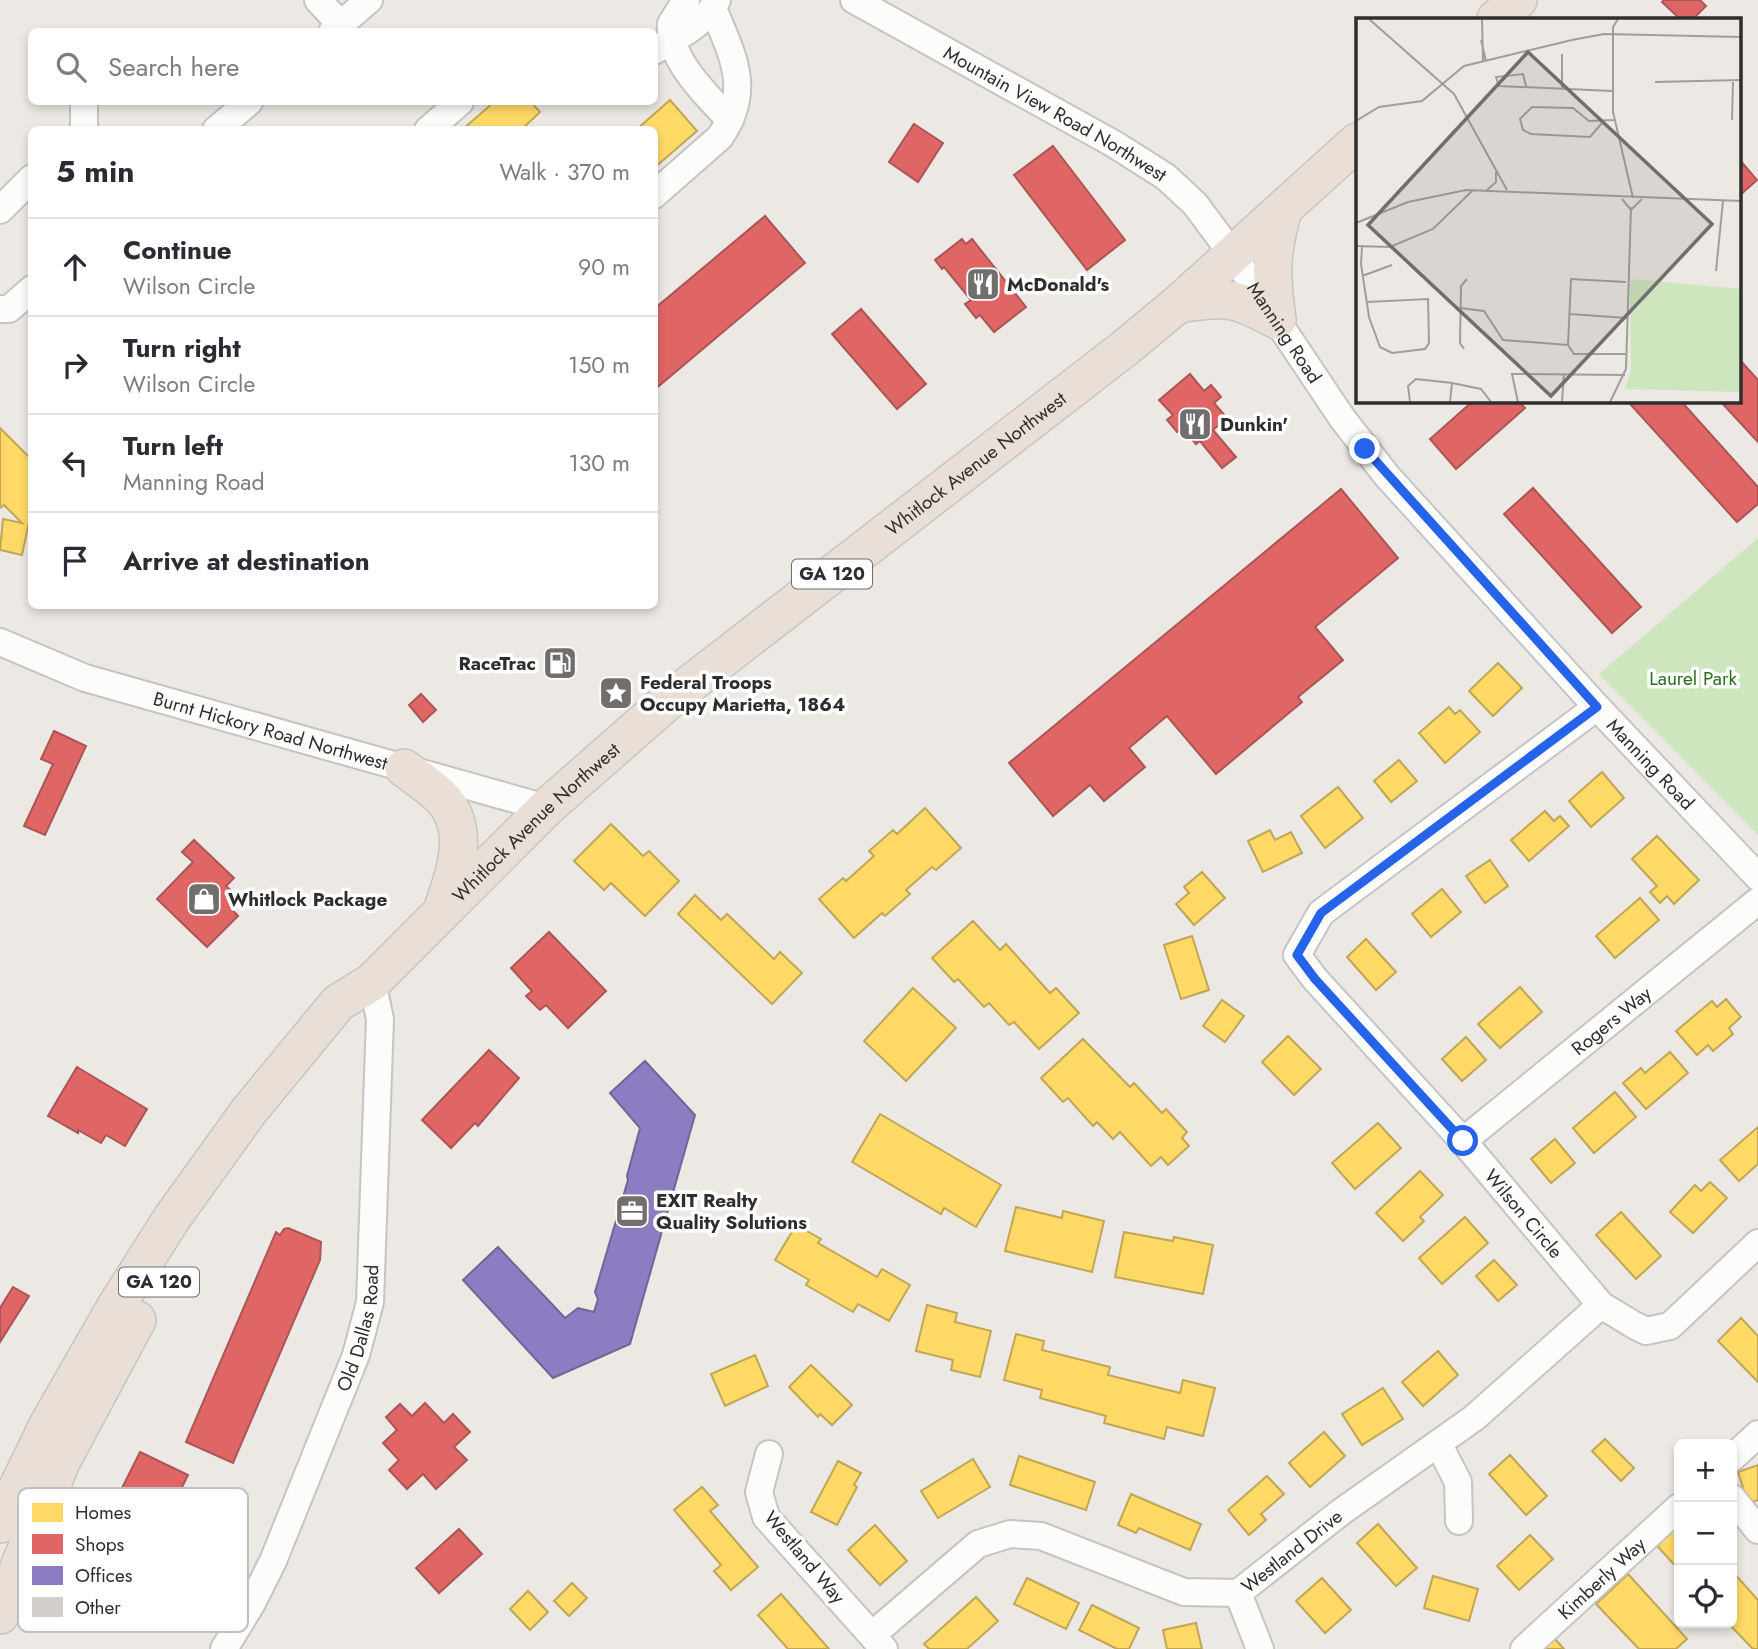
<!DOCTYPE html>
<html lang="en">
<head>
<meta charset="utf-8">
<style>
	:root { --surface:#fff; --page:#f2f2f3; --text:#2b2b33; --muted:#7c7c81; --line:#e1e1e2 }
	body { margin:0; font-family:Jost,sans-serif; background:var(--page); color:var(--text) }
	.controls { position:absolute; right:21px; bottom:21px; display:grid; overflow:hidden; border-radius:10px; box-shadow:0 4px 10px #0003 }
	.controls button { width:63px; height:63px; display:grid; place-items:center; padding:0; border:0; border-bottom:2px solid var(--line); background:var(--surface); color:var(--text); font:35px sans-serif }
	.stop { position:absolute; width:21px; height:21px; margin:-16px; border:5px solid #2563eb; border-radius:50%; background:#fff }
	.stop.end { background:#2563eb; border-color:#fff; box-shadow:0 2px 7px #0008 }
	.list { margin:0; padding:0; list-style:none }
	h2 { display:flex; justify-content:space-between; align-items:center; height:91px; margin:0; padding:0 28px; font-size:30px }
	h2 small { font-size:23px; font-weight:400; color:var(--muted) }
	.list li { display:grid; grid-template-columns:46px 1fr auto; gap:21px; align-items:center; box-sizing:border-box; height:98px; padding:0 28px; border-top:2px solid var(--line) }
	.list b { display:block; font-size:26px; white-space:nowrap }
	.list p { margin:0; font-size:23px; white-space:nowrap; color:var(--muted) }
	.list em { font-size:23px; font-style:normal; color:var(--muted) }
	.icon { flex:none; width:38px; height:38px; fill:none; stroke:currentColor; stroke-width:2; stroke-linecap:round; stroke-linejoin:round }
	.map { position:relative; flex:none; width:1758px; height:1649px; overflow:hidden }
	.search { position:absolute; background:var(--surface); box-shadow:0 4px 10px #0003; left:28px; top:28px; width:630px; height:77px; display:flex; align-items:center; gap:18px; box-sizing:border-box; padding:0 24px; border-radius:10px; color:var(--muted); font-size:26px }
	.panel { position:absolute; background:var(--surface); box-shadow:0 4px 10px #0003; left:28px; top:126px; width:630px; height:483px; border-radius:10px }
	.map>svg:first-child { display:block }
	.green { fill:#cee6be }
	.homes { fill:#ffd966; stroke:#c0a655; stroke-width:2 }
	.shops { fill:#e06666; stroke:#ab5555; stroke-width:2 }
	.offices { fill:#8e7cc3; stroke:#716596; stroke-width:2 }
	.lines { fill:none; stroke-linecap:round; stroke-linejoin:round }
	.minor-casing { stroke:#c5c4c5; stroke-width:30 }
	.highway-casing { stroke:#c6c5c4; stroke-width:40 }
	.minor { stroke:#fcfcfb; stroke-width:26 }
	.highway { stroke:#eadfd6; stroke-width:37 }
	.route { stroke:#2563eb; stroke-width:9 }
	.labels { text-anchor:middle; stroke-width:7; stroke-linejoin:round; paint-order:stroke }
	.shield { fill:#fff; stroke:#6d6d6d; stroke-width:2 }
	.shield-label { font-size:18px; font-weight:bold; fill:#2e2e2e }
	.street-label { font-size:19px; fill:#2e2e2e; stroke:#fff }
	.poi-label { font-size:19px; font-weight:bold; fill:#2e2e2e; stroke:#fff; text-anchor:start }
	.park-label { font-size:19px; fill:#2c6e1b; stroke:#fff }
	.inset-road { fill:none; stroke:#a09e9b; stroke-width:2 }
	.view { fill:#706f6e; fill-opacity:0.15; stroke:#706f6e; stroke-width:3.5 }
	.inset-edge { fill:none; stroke:#2e2e2e; stroke-width:3.5 }
	.key { fill:#fff; stroke:#c0c0c0; stroke-width:2 }
	.key-label { font-size:19px; fill:#2e2e2e }
</style>
</head>
<body>
<div class="map">
<svg width="1758" height="1649" viewBox="0 0 1758 1649">
	<rect width="100%" height="100%" fill="#ece8e4"/>
	<polygon class="green" points="1758,538 1758,835 1599,674"/>
	<g class="homes">
		<polygon points="670,100 697,131 654,168 654,130 636,130"/>
		<polygon points="494,102 531,102 540,112 521,130 462,130"/>
		<polygon points="0,428 32,460 32,524 29,522 22,555 0,550 3,519 22,523 4,505 0,508"/>
		<polygon points="1498,663 1522,688 1493,716 1469,691"/>
		<polygon points="1449,707 1455,714 1460,710 1480,732 1445,763 1419,733"/>
		<polygon points="1399,760 1417,781 1391,802 1374,781"/>
		<polygon points="1602,772 1624,798 1591,827 1569,801"/>
		<polygon points="1338,787 1363,818 1325,848 1301,816"/>
		<polygon points="925,808 961,848 936,870 932,867 906,890 910,894 885,916 882,913 854,938 819,899 843,878 846,881 874,856 869,851 893,830 897,834"/>
		<polygon points="1545,811 1554,821 1560,816 1569,826 1529,861 1511,840"/>
		<polygon points="611,824 643,856 649,851 679,881 645,916 611,883 604,890 574,861"/>
		<polygon points="1270,830 1275,840 1291,832 1302,853 1263,872 1248,841"/>
		<polygon points="1657,836 1699,880 1674,904 1667,896 1660,903 1650,892 1657,886 1632,859"/>
		<polygon points="1490,860 1508,886 1485,903 1466,876"/>
		<polygon points="1202,872 1225,898 1194,925 1176,904 1189,893 1184,887"/>
		<polygon points="1442,889 1461,912 1431,937 1412,914"/>
		<polygon points="695,895 721,920 727,914 774,959 780,952 802,973 772,1004 678,914"/>
		<polygon points="1640,898 1659,920 1615,958 1596,936"/>
		<polygon points="973,921 1000,950 1006,944 1050,993 1056,988 1079,1013 1039,1049 1014,1022 1009,1025 989,1003 984,1007 958,979 954,982 932,958"/>
		<polygon points="1192,936 1209,990 1181,999 1164,945"/>
		<polygon points="1366,939 1396,972 1376,990 1347,957"/>
		<polygon points="1520,987 1542,1012 1500,1048 1478,1024"/>
		<polygon points="913,988 956,1028 906,1081 864,1041"/>
		<polygon points="1726,999 1741,1017 1729,1028 1733,1034 1713,1051 1708,1045 1697,1055 1676,1031 1712,1001 1717,1007"/>
		<polygon points="1222,1000 1244,1016 1225,1042 1203,1026"/>
		<polygon points="1288,1036 1321,1069 1294,1095 1262,1062"/>
		<polygon points="1466,1037 1486,1060 1462,1081 1442,1059"/>
		<polygon points="1083,1039 1130,1087 1134,1083 1162,1113 1166,1109 1187,1132 1182,1138 1189,1146 1168,1165 1161,1157 1151,1166 1120,1132 1113,1139 1097,1122 1093,1126 1068,1098 1063,1102 1041,1078"/>
		<polygon points="1670,1052 1688,1073 1646,1109 1623,1083 1641,1068 1645,1073"/>
		<polygon points="1615,1092 1636,1117 1594,1153 1573,1128"/>
		<polygon points="880,1114 1001,1185 976,1227 944,1208 941,1214 852,1162"/>
		<polygon points="1378,1123 1401,1148 1355,1189 1332,1163"/>
		<polygon points="1758,1127 1758,1164 1739,1181 1720,1160"/>
		<polygon points="1555,1139 1575,1163 1551,1183 1531,1159"/>
		<polygon points="1420,1171 1443,1195 1420,1217 1424,1221 1403,1241 1376,1213"/>
		<polygon points="1710,1182 1727,1198 1693,1233 1670,1212 1695,1185 1701,1191"/>
		<polygon points="1016,1207 1062,1218 1063,1211 1104,1221 1092,1272 1005,1251"/>
		<polygon points="1621,1212 1661,1256 1636,1279 1596,1235"/>
		<polygon points="1465,1217 1488,1243 1442,1284 1419,1258"/>
		<polygon points="796,1225 821,1239 818,1243 877,1277 882,1269 910,1285 889,1321 858,1304 853,1312 806,1285 809,1280 775,1260"/>
		<polygon points="1124,1232 1173,1241 1174,1237 1213,1245 1203,1294 1115,1277"/>
		<polygon points="1494,1260 1517,1285 1498,1301 1476,1276"/>
		<polygon points="927,1305 957,1313 955,1322 991,1331 980,1377 951,1370 953,1360 916,1351"/>
		<polygon points="1741,1318 1758,1336 1758,1382 1718,1341"/>
		<polygon points="1016,1334 1044,1341 1042,1350 1110,1367 1108,1375 1180,1393 1183,1380 1215,1388 1203,1436 1167,1427 1164,1439 1104,1423 1106,1416 1040,1398 1042,1390 1004,1380"/>
		<polygon points="1438,1351 1458,1375 1423,1406 1402,1382"/>
		<polygon points="755,1355 768,1386 725,1406 711,1374"/>
		<polygon points="811,1365 852,1405 832,1425 820,1414 818,1417 789,1387"/>
		<polygon points="1383,1388 1403,1419 1362,1445 1342,1414"/>
		<polygon points="1324,1432 1345,1456 1310,1487 1289,1463"/>
		<polygon points="1605,1439 1634,1468 1621,1481 1592,1451"/>
		<polygon points="1510,1455 1547,1496 1526,1515 1489,1474"/>
		<polygon points="1019,1456 1095,1482 1086,1510 1010,1485"/>
		<polygon points="973,1459 990,1487 938,1518 921,1491"/>
		<polygon points="838,1461 861,1473 854,1485 857,1487 837,1525 811,1512"/>
		<polygon points="1758,1465 1758,1500 1748,1504 1738,1472"/>
		<polygon points="1267,1476 1284,1494 1261,1514 1266,1520 1249,1535 1228,1510"/>
		<polygon points="702,1487 718,1505 710,1511 758,1567 731,1590 714,1571 721,1565 674,1510"/>
		<polygon points="1131,1494 1201,1524 1190,1550 1139,1528 1136,1533 1118,1525"/>
		<polygon points="1679,1515 1679,1570 1650,1538"/>
		<polygon points="1378,1524 1417,1568 1396,1586 1357,1543"/>
		<polygon points="875,1525 907,1561 880,1585 848,1550"/>
		<polygon points="1530,1535 1553,1559 1519,1590 1497,1566"/>
		<polygon points="1732,1571 1758,1600 1758,1649 1753,1649 1728,1623 1732,1623"/>
		<polygon points="1628,1574 1687,1639 1676,1649 1639,1649 1596,1604"/>
		<polygon points="1433,1576 1478,1589 1469,1621 1424,1608"/>
		<polygon points="1027,1578 1079,1603 1066,1629 1014,1604"/>
		<polygon points="1322,1578 1351,1610 1325,1633 1296,1601"/>
		<polygon points="572,1583 587,1598 569,1616 554,1601"/>
		<polygon points="528,1591 548,1612 530,1630 510,1609"/>
		<polygon points="781,1594 829,1649 788,1649 758,1615"/>
		<polygon points="976,1597 998,1621 967,1649 929,1649 924,1644"/>
		<polygon points="1092,1605 1139,1628 1129,1649 1117,1649 1079,1630"/>
		<polygon points="1196,1623 1202,1649 1167,1649 1163,1630"/>
		<polygon points="1555,1639 1564,1649 1544,1649"/>
	</g>
	<g class="shops">
		<polygon points="1664,0 1700,0 1706,6 1693,19 1680,19 1662,2"/>
		<polygon points="914,124 943,143 918,182 889,162"/>
		<polygon points="1053,146 1125,240 1087,270 1014,175"/>
		<polygon points="1739,159 1757,180 1739,196"/>
		<polygon points="765,216 805,263 654,390 654,309"/>
		<polygon points="962,239 966,244 972,239 1026,307 994,332 980,315 976,318 965,304 971,300 944,267 942,269 935,260"/>
		<polygon points="861,309 926,384 897,409 832,334"/>
		<polygon points="1739,359 1758,380 1758,442 1720,401 1739,401"/>
		<polygon points="1190,374 1204,391 1211,385 1221,397 1214,403 1227,418 1213,430 1236,457 1222,468 1200,441 1196,444 1183,428 1177,432 1167,420 1173,415 1159,400"/>
		<polygon points="1473,401 1518,401 1525,408 1456,469 1430,439"/>
		<polygon points="1634,401 1681,401 1758,487 1758,504 1737,522 1630,404"/>
		<polygon points="1533,488 1641,607 1612,633 1504,514"/>
		<polygon points="1341,489 1398,558 1315,627 1343,660 1298,697 1302,702 1216,774 1167,716 1129,748 1145,767 1104,801 1090,785 1053,816 1009,763"/>
		<polygon points="421,694 436,710 423,722 409,705"/>
		<polygon points="54,731 86,746 45,835 24,826 53,764 41,759"/>
		<polygon points="194,840 234,878 226,886 239,898 230,907 238,916 207,947 157,899 193,862 182,852"/>
		<polygon points="549,932 606,991 568,1028 546,1005 540,1010 526,996 532,991 511,968"/>
		<polygon points="489,1050 519,1078 478,1126 475,1123 451,1148 422,1120"/>
		<polygon points="77,1067 147,1109 125,1146 106,1135 101,1143 78,1130 78,1133 48,1116"/>
		<polygon points="288,1228 321,1242 320,1260 233,1463 186,1442 276,1232 280,1235 284,1229"/>
		<polygon points="13,1287 29,1296 0,1342 0,1308"/>
		<polygon points="425,1403 444,1423 453,1414 470,1432 454,1447 467,1460 436,1489 423,1474 407,1489 389,1470 399,1460 383,1443 397,1430 386,1417 400,1404 412,1416"/>
		<polygon points="140,1452 188,1475 169,1514 121,1490"/>
		<polygon points="459,1529 482,1554 439,1593 416,1568"/>
	</g>
	<polygon class="offices" points="645,1061 695,1115 630,1344 553,1378 463,1280 498,1247 565,1318 578,1308 594,1312 598,1299 595,1292 628,1180 627,1176 640,1128 610,1093"/>
	<g class="lines">
		<g class="minor-casing">
			<g id="minor">
				<polyline points="318,0 340,24"/>
				<path d="M686,0L671,24C667,58 709,98 730,120"/>
				<path id="s1" d="M854,0L1114,144L1166,177L1195,204L1233,255L1342,418L1387,476L1597,707L1758,877"/>
				<polyline points="332,32 369,0"/>
				<path d="M654,51C677,37 704,25 717,0"/>
				<polyline points="84,102 84,130"/>
				<polyline points="216,130 249,102"/>
				<polyline points="428,130 460,102"/>
				<path d="M654,195L720,137C753,89 732,55 713,8"/>
				<polyline points="0,210 32,178"/>
				<polyline points="0,309 9,309 32,289"/>
				<path id="s2" d="M0,642L85,678L546,808"/>
				<path id="s3" d="M1597,707L1321,913L1297,955L1315,979L1463,1141L1601,1305L1634,1325L1646,1331L1670,1326L1758,1243"/>
				<path id="s4" d="M1463,1141L1758,901"/>
				<polyline points="1439,1445 1458,1482 1459,1521"/>
				<polyline points="769,1454 759,1492 766,1517 884,1649"/>
				<polyline points="1732,1458 1758,1434"/>
				<polyline points="1732,1498 1758,1530"/>
				<polyline points="1238,1593 1260,1649"/>
				<path id="s5" d="M872,1635L978,1544L1010,1534L1041,1536L1184,1592L1238,1593L1341,1512L1474,1418L1601,1305"/>
				<path id="s6" d="M224,1649L252,1603L273,1561L356,1355L370,1302L380,1019L372,982"/>
				<path id="s7" d="M1524,1649L1679,1507"/>
			</g>
		</g>
		<g class="highway-casing">
			<g id="highway">
				<polyline points="1496,19 1518,0"/>
				<path d="M1178,304C1226,296 1235,297 1277,320"/>
				<path d="M1277,320C1271,275 1270,255 1283,210"/>
				<path d="M404,768C416,777 428,785 439,795C472,826 456,872 443,908"/>
				<path id="s8" d="M0,1524L48,1425L115,1308L172,1218L249,1111L338,1003L372,982L546,808L668,701L1125,348L1178,304L1357,142"/>
				<polyline points="0,1615 61,1462 137,1320"/>
			</g>
		</g>
		<use href="#minor" class="minor"/>
		<use href="#highway" class="highway"/>
	</g>
	<g class="lines">
		<polyline class="route" points="1365,449 1597,707 1321,913 1297,955 1315,979 1463,1141"/>
	</g>
	<defs>
		<g id="restaurant-square" transform="scale(1.75)"><rect x="-9" y="-9" width="18" height="18" rx="4" fill="#706f6e" stroke="#fff"/><path d="M-5-6h1v4h1v-4h1v4h1v-4h1v5L-1.5 .5V6h-2V.5L-5-1ZM5-6V6H3V1.5H1.5Q1.5-4 5-6Z" fill="#fff"/></g>
		<g id="fuel-square" transform="scale(1.75)"><rect x="-9" y="-9" width="18" height="18" rx="4" fill="#706f6e" stroke="#fff"/><path d="M-5.5-6h7V0h2V4h1.3V-2.5L3-4.5l.8-.8L6-3V5H2.5V1h-1V6h-7ZM-4.2-4.7v3.2H.2V-4.7Z" fill="#fff"/></g>
		<g id="sight-square" transform="scale(1.75)"><rect x="-9" y="-9" width="18" height="18" rx="4" fill="#706f6e" stroke="#fff"/><path d="M0-6L1.8-2.2L6-1.7L2.9 1.2L3.7 5.4L0 3.3L-3.7 5.4L-2.9 1.2L-6-1.7L-1.8-2.2Z" fill="#fff"/></g>
		<g id="shop-square" transform="scale(1.75)"><rect x="-9" y="-9" width="18" height="18" rx="4" fill="#706f6e" stroke="#fff"/><path d="M-5-2.5h2.3a2.7 3.5 0 0 1 5.4 0H5L5.5 6h-11ZM-1.5-2.5h3a1.5 2.3 0 0 0-3 0Z" fill="#fff"/></g>
		<g id="office-square" transform="scale(1.75)"><rect x="-9" y="-9" width="18" height="18" rx="4" fill="#706f6e" stroke="#fff"/><path d="M-6-3h4V-5.5h4V-3h4V5H-6ZM-1-4.5V-3h2v-1.5ZM-6 0V1H6V0Z" fill="#fff"/></g>
	</defs>
	<g fill-rule="evenodd">
		<use href="#restaurant-square" x="983" y="284"/>
		<use href="#restaurant-square" x="1195" y="424"/>
		<use href="#fuel-square" x="560" y="663"/>
		<use href="#sight-square" x="616" y="693"/>
		<use href="#shop-square" x="204" y="899"/>
		<use href="#office-square" x="632" y="1211"/>
	</g>
	<g class="labels">
		<g class="shield">
			<rect x="792" y="559.5" width="80" height="29" rx="5"/>
			<rect x="119" y="1267.5" width="80" height="29" rx="5"/>
		</g>
		<g class="shield-label">
			<text x="832" y="580">GA 120</text>
			<text x="159" y="1288">GA 120</text>
		</g>
		<g class="street-label">
			<text dy="7" stroke="none"><textPath href="#s1" startOffset="231">Mountain View Road Northwest</textPath></text>
			<text dy="7" stroke="none"><textPath href="#s1" startOffset="555">Manning Road</textPath></text>
			<text dy="7" stroke="none"><textPath href="#s8" startOffset="1460">Whitlock Avenue Northwest</textPath></text>
			<text dy="7" stroke="none"><textPath href="#s2" startOffset="285">Burnt Hickory Road Northwest</textPath></text>
			<text dy="7" stroke="none"><textPath href="#s1" startOffset="1122">Manning Road</textPath></text>
			<text dy="7" stroke="none"><textPath href="#s8" startOffset="892">Whitlock Avenue Northwest</textPath></text>
			<text dy="7" stroke="none"><textPath href="#s4" startOffset="191">Rogers Way</textPath></text>
			<text dy="7" stroke="none"><textPath href="#s3" startOffset="737">Wilson Circle</textPath></text>
			<text dy="7" stroke="none"><textPath href="#s6" startOffset="350">Old Dallas Road</textPath></text>
			<text dy="7" stroke="none"><textPath href="#s5" startOffset="480">Westland Drive</textPath></text>
			<text transform="translate(805 1557) rotate(50)" y="7">Westland Way</text>
			<text dy="7" stroke="none"><textPath href="#s7" startOffset="105">Kimberly Way</textPath></text>
		</g>
		<g class="poi-label">
			<text x="1007" y="291">McDonald's</text>
			<text x="1220" y="431">Dunkin'</text>
			<text x="536" y="670" text-anchor="end">RaceTrac</text>
			<text x="640" y="689">Federal Troops<tspan x="640" dy="22">Occupy Marietta, 1864</tspan></text>
			<text x="228" y="906">Whitlock Package</text>
			<text x="656" y="1207">EXIT Realty<tspan x="656" dy="22">Quality Solutions</tspan></text>
		</g>
		<g class="park-label">
			<text x="1693" y="685">Laurel Park</text>
		</g>
	</g>
	<g transform="translate(1356 18)">
		<rect width="385" height="385" fill="#ece8e4"/>
		<path d="M274,261L385,271V374L269,371L275,352Z" fill="#cee6be"/>
		<path class="inset-road" d="M13,1L98,76L151,172M126,1L127,43M262,1L257,9V94L277,180M125,22L130,43M299,64L385,62M170,68L167,56L140,59L143,68L256,73M206,70V36M376,102L377,64M0,103L23,89L66,83L108,48L216,22L248,16L385,19M246,105L234,119L175,116L167,112L164,101L176,89L217,90L233,103L258,102M131,172L140,164V154M266,181L275,192L286,181M0,205L52,184L110,172L385,183M0,228L34,229L77,211L116,173M6,229L5,246L13,299L24,329L36,335L69,331L73,325L72,281L11,284M360,253L367,183M6,258L36,247M270,264L215,261L212,327L218,336H271M104,290L128,293L147,322L212,327M214,296L271,300M108,331L104,325L105,268L111,261M96,365L125,371L135,384M54,384L52,368L60,361L96,365L94,384M162,384L156,356L269,357M206,384L208,356M254,384L270,351L275,189"/>
		<path class="view" d="M172,34L356,206L195,378L12,207Z"/>
		<rect width="385" height="385" class="inset-edge"/>
	</g>
	<rect x="18" y="1488" width="230" height="144" rx="10" class="key"/>
	<rect x="32" y="1503" width="31" height="19" fill="#ffd966"/>
	<rect x="32" y="1534" width="31" height="20" fill="#e06666"/>
	<rect x="32" y="1566" width="31" height="19" fill="#8e7cc3"/>
	<rect x="32" y="1597" width="31" height="20" fill="#d1cecb"/>
	<g class="key-label">
		<text x="75" y="1519">Homes</text>
		<text x="75" y="1551">Shops</text>
		<text x="75" y="1582">Offices</text>
		<text x="75" y="1614">Other</text>
	</g>
</svg>
<div class="controls">
<button>+</button>
<button>−</button>
<button><svg class="icon" aria-label="locate" viewBox="0 0 24 24"><circle cx="12" cy="12" r="6"/><path d="M12 2v4M12 18v4M2 12h4M18 12h4"/></svg></button>
</div>
<div class="stop" style="left:1463px;top:1141px"></div>
<div class="stop end" style="left:1365px;top:449px"></div>
<div class="search"><svg class="icon" aria-label="search" viewBox="0 0 24 24"><circle cx="10" cy="10" r="6"/><path d="M15 15l6 6"/></svg>Search here</div>
<section class="panel">
<h2>5 min<small>Walk · 370 m</small></h2>
<ul class="list">
<li><svg class="icon" aria-label="ahead" viewBox="0 0 24 24"><path d="M12 20V5M6 11l6-6 6 6"/></svg><div><b>Continue</b><p>Wilson Circle</p></div><em>90 m</em></li>
<li><svg class="icon" aria-label="right" viewBox="0 0 24 24"><path d="M7 20v-9h11M14 6l5 5-5 5"/></svg><div><b>Turn right</b><p>Wilson Circle</p></div><em>150 m</em></li>
<li><svg class="icon" aria-label="left" viewBox="0 0 24 24"><path d="M17 20v-9H6M10 6l-5 5 5 5"/></svg><div><b>Turn left</b><p>Manning Road</p></div><em>130 m</em></li>
<li><svg class="icon" aria-label="arrive" viewBox="0 0 24 24"><path d="M6 21V4h12l-3 4 3 4H6"/></svg><div><b>Arrive at destination</b></div></li>
</ul>
</section>
</div>
</body>
</html>
